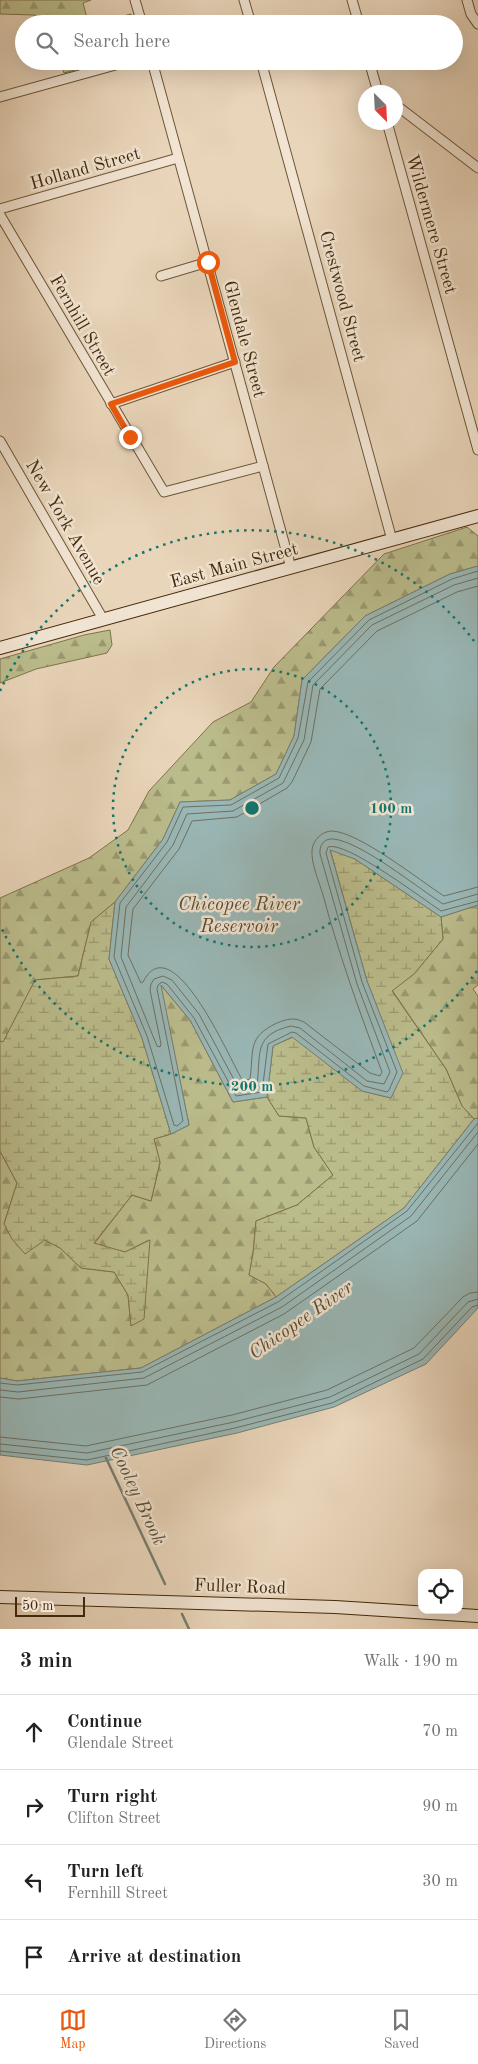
<!DOCTYPE html>
<html lang="en">
<head>
<meta charset="utf-8">
<style>
	:root { --surface:#fff; --page:#f2f2f2; --text:#222; --muted:#767676; --line:#e0e0e0; --accent:#ea580c }
	body { margin:0; font-family:"Old Standard TT",serif; background:var(--page); color:var(--text) }
	.controls { position:absolute; right:15px; bottom:15px; display:grid; overflow:hidden; border-radius:10px; box-shadow:0 5px 20px #0002 }
	.controls button { width:45px; height:45px; display:grid; place-items:center; padding:0; border:0; border-bottom:1px solid var(--line); background:var(--surface); color:var(--text); font:25px sans-serif }
	.compass { position:absolute; left:358px; top:85px; width:45px; height:45px; border-radius:50%; background:var(--surface); box-shadow:0 5px 20px #0002; rotate:156deg }
	.scale { position:absolute; left:15px; bottom:12px; width:70px; box-sizing:border-box; padding-left:5px; border:2px solid #442a0a; border-top:0; font-size:14px; line-height:18px; white-space:nowrap; color:#442a0a; -webkit-text-stroke:4px #f1e4d2; paint-order:stroke }
	.stop { position:absolute; width:15px; height:15px; margin:-11px; border:4px solid #ea580c; border-radius:50%; background:#fff }
	.stop.end { background:#ea580c; border-color:#fff; box-shadow:0 1px 5px #0008 }
	.list { margin:0; padding:0; list-style:none }
	h2 { display:flex; justify-content:space-between; align-items:center; height:65px; margin:0; padding:0 20px; font-size:21px }
	h2 small { font-size:16px; font-weight:400; color:var(--muted) }
	.list li { display:grid; grid-template-columns:32px 1fr auto; gap:15px; align-items:center; box-sizing:border-box; height:75px; padding:0 20px; border-top:1px solid var(--line) }
	.list b { display:block; font-size:19px; white-space:nowrap }
	.list p { margin:0; font-size:16px; white-space:nowrap; color:var(--muted) }
	.list em { font-size:16px; font-style:normal; color:var(--muted) }
	.icon { flex:none; width:28px; height:28px; fill:none; stroke:currentColor; stroke-width:2; stroke-linecap:round; stroke-linejoin:round }
	.map { position:relative; flex:none; width:478px; height:1629px; overflow:hidden }
	.search { position:absolute; background:var(--surface); box-shadow:0 5px 20px #0002; left:15px; right:15px; top:15px; height:55px; display:flex; align-items:center; gap:12px; box-sizing:border-box; padding:0 18px; border-radius:28px; color:var(--muted); font-size:19px }
	.sheet { height:365px; background:var(--surface) }
	nav { display:flex; justify-content:space-around; align-items:center; box-sizing:border-box; height:70px; border-top:1px solid var(--line); background:var(--surface); font-size:14px; color:var(--muted) }
	nav a { display:grid; justify-items:center; gap:2px }
	nav .on { color:var(--accent) }
	.map>svg:first-child { display:block }
	.forest { fill:url(#forest-firs); stroke:#80734b }
	.wetland { fill:url(#wetland-marsh); stroke:#80734b }
	.water { fill:#99b7b6; stroke:#777f71 }
	.lines { fill:none; stroke-linecap:round; stroke-linejoin:round }
	.shore { stroke:#6e7060; stroke-width:1 }
	.stream { stroke:#777f71; stroke-width:2.5 }
	.street-casing { stroke:#6d5536; stroke-width:11 }
	.secondary-casing { stroke:#442a0a; stroke-width:14 }
	.street { stroke:#f1e4d2; stroke-width:9 }
	.secondary { stroke:#f1e4d2; stroke-width:12 }
	.route { stroke:#ea580c; stroke-width:6 }
	.ring { fill:none; stroke:#0f766e; stroke-width:2.5; stroke-dasharray:2.5 5 }
	.labels { text-anchor:middle; stroke-width:5; stroke-linejoin:round; paint-order:stroke }
	.street-label { font-size:18px; fill:#442a0a; stroke:#f1e4d2 }
	.water-label { font-size:19px; font-style:italic; fill:#594d35; stroke:#f1e4d2 }
	.centre { fill:#0f766e; stroke:#f1e4d2; stroke-width:2.5 }
	.ring-label { font-size:15px; text-anchor:middle; font-weight:bold; fill:#0f766e; stroke:#f1e4d2; stroke-width:5; stroke-linejoin:round; paint-order:stroke }
</style>
</head>
<body>
<div class="map">
<svg width="478" height="1629" viewBox="0 0 478 1629">
	<defs>
		<pattern id="forest-firs" width="22" height="20" patternUnits="userSpaceOnUse" patternTransform="scale(1.25)"><rect width="22" height="20" fill="#bbbc8c"/><path d="M5 1l3.5 6h-7zM16 11l3.5 6h-7z" fill="#9a9971"/></pattern>
		<pattern id="wetland-marsh" width="20" height="14" patternUnits="userSpaceOnUse" patternTransform="scale(1.25)"><rect width="20" height="14" fill="#bbbc8c"/><path d="M1 5h8M5 5V1M11 12h8M15 12V8" fill="none" stroke="#9a9971"/></pattern>
	</defs>
	<rect width="100%" height="100%" fill="#e9d5ba"/>
	<filter id="stains"><feTurbulence type="fractalNoise" baseFrequency=".004" numOctaves="4"/><feColorMatrix values="0 0 0 0 .2 0 0 0 0 .09 0 0 0 0 .02 0 0 0 .5 -.17"/></filter>
	<radialGradient id="worn" r=".72"><stop offset=".6" stop-color="#630" stop-opacity="0"/><stop offset="1" stop-color="#630" stop-opacity=".3"/></radialGradient>
	<g class="forest">
		<polygon points="0,0 91,0 83,3 87,18 96,23 131,14 133,24 42,24 35,15 0,14"/>
		<polygon points="60,61 108,61 64,73"/>
		<polygon points="467,527 478,536 478,566 450,574 365,616 302,680 294,736 276,774 230,800 180,802 163,839 115,902 91,922 78,976 35,980 3,1043 0,1041 0,898 89,858 128,830 149,791 213,722 251,702 274,667 384,554"/>
		<polygon points="110,630 112,645 107,653 36,669 0,683 0,659 84,635"/>
		<polygon points="478,905 478,985 473,989 478,996 478,1118 474,1119 462,1106 446,1069 392,990 414,974 443,939 441,917"/>
		<polygon points="160,984 190,1020 233,1102 267,1097 279,1116 306,1118 314,1147 333,1175 297,1205 256,1221 253,1254 249,1275 266,1284 276,1297 141,1368 17,1381 0,1378 0,1151 17,1183 4,1224 45,1240 60,1248 81,1268 114,1272 128,1295 131,1326 149,1240 125,1252 94,1244 132,1195 151,1201 160,1163 154,1139 171,1134 189,1125"/>
	</g>
	<g class="wetland">
		<polygon points="330,849 355,859 441,917 443,939 414,974 392,991 446,1069 462,1106 474,1119 404,1208 276,1297 266,1284 249,1275 253,1254 256,1221 297,1205 333,1175 314,1147 306,1118 279,1116 267,1097 273,1046 293,1037 362,1091 391,1098 402,1073 367,981"/>
		<polygon points="115,902 109,959 142,1038 171,1134 154,1139 160,1162 151,1201 132,1195 94,1243 125,1252 150,1240 144,1319 131,1326 128,1295 114,1272 81,1268 60,1248 45,1240 25,1254 12,1239 4,1224 17,1183 0,1151 0,1041 3,1042 35,980 78,976 91,922"/>
	</g>
	<g class="water">
		<polygon points="478,566 478,905 441,917 355,859 330,850 367,981 403,1073 391,1098 362,1091 292,1037 273,1046 267,1097 233,1102 190,1020 161,985 189,1125 171,1134 142,1038 109,959 115,902 163,839 180,802 230,800 276,774 294,736 302,680 365,616 450,574"/>
		<polygon points="478,1118 478,1308 426,1364 334,1407 237,1433 87,1465 0,1455 0,1378 17,1381 141,1368 276,1297 404,1208 474,1119"/>
	</g>
	<g class="lines">
		<g class="shore">
			<path d="M478,571L452,579L369,620L308,682L298,738L279,778L231,805L183,807L167,842L120,903L114,957L147,1036L174,1125L177,1126L183,1121L157,989L158,985L162,982L167,984L194,1018L236,1096L262,1092L268,1044L292,1032L296,1033L364,1086L387,1092L389,1090L397,1072L362,982L326,853L328,847C345,840 423,899 441,911L478,901"/>
			<path d="M478,578L454,585L372,625L313,685L304,740L283,783L233,811L187,814L173,845L126,907L121,957L157,1046L160,1047L161,1044L150,990L151,984L154,979L163,976L172,980L199,1014L239,1089L257,1086C261,1053 253,1035 291,1026L300,1028L367,1081L384,1084L390,1072L357,984L320,854C319,846 324,838 333,839C360,841 418,888 443,904L478,894"/>
			<path d="M478,586L457,592L377,631L320,689L311,742L292,782L287,788L237,817L192,821L179,849L133,909L128,955L141,983L143,982C173,923 232,1065 243,1081L250,1079C254,1050 247,1037 277,1023C287,1019 294,1017 304,1022L370,1073L380,1076L382,1072C360,1013 339,955 323,895C319,881 311,864 312,850C313,840 322,831 332,831C359,832 419,880 444,896L478,887"/>
			<polyline points="0,1383 17,1385 142,1372 278,1302 407,1211 478,1123"/>
			<polyline points="0,1390 18,1392 144,1378 282,1307 411,1216 478,1132"/>
			<polyline points="0,1397 19,1399 147,1385 284,1314 417,1221 478,1144"/>
			<polyline points="0,1437 86,1446 232,1415 327,1390 414,1348 463,1297 470,1293 478,1292"/>
			<polyline points="0,1444 87,1453 234,1422 330,1397 419,1354 468,1302 478,1299"/>
			<polyline points="0,1451 87,1460 235,1428 332,1403 423,1359 472,1307 478,1305"/>
		</g>
		<g class="stream">
			<polyline points="106,1458 165,1584"/>
			<polyline points="182,1614 189,1629"/>
		</g>
		<g class="street-casing">
			<g id="street">
				<polyline points="135,0 142,24"/>
				<polyline points="244,0 251,24"/>
				<polyline points="352,0 359,24"/>
				<polyline points="467,0 471,14 478,24"/>
				<polyline points="152,61 291,568"/>
				<polyline points="261,61 392,540"/>
				<polyline points="369,61 378,92"/>
				<polyline points="0,97 130,61"/>
				<polyline points="396,105 478,168"/>
				<polyline points="387,122 478,450"/>
				<polyline points="0,209 178,158"/>
				<polyline points="0,215 164,492 263,466"/>
				<polyline points="161,276 208,262"/>
				<polyline points="111,404 235,362"/>
				<polyline points="0,441 103,619"/>
			</g>
		</g>
		<g class="secondary-casing">
			<g id="secondary">
				<polyline points="0,648 478,516"/>
				<polyline points="0,1597 335,1607 478,1616"/>
			</g>
		</g>
		<use href="#street" class="street"/>
		<use href="#secondary" class="secondary"/>
	</g>
	<g class="lines">
		<polyline class="route" points="130,437 111,404 235,362 208,262"/>
	</g>
	<g class="ring">
		<circle cx="252" cy="808" r="139"/>
		<path d="M477 971A278 278 0 0 1 0 925M0 691A278 278 0 0 1 477 645"/>
	</g>
	<g class="labels">
		<g class="street-label">
			<text transform="translate(85 168) rotate(-16)" y="6">Holland Street</text>
			<text transform="translate(432 224) rotate(74)" y="6">Wildermere Street</text>
			<text transform="translate(343 296) rotate(75)" y="6">Crestwood Street</text>
			<text transform="translate(83 325) rotate(60)" y="6">Fernhill Street</text>
			<text transform="translate(245 339) rotate(75)" y="6">Glendale Street</text>
			<text transform="translate(66 522) rotate(60)" y="6">New York Avenue</text>
			<text transform="translate(234 565) rotate(-15)" y="6">East Main Street</text>
			<text transform="translate(240 1586) rotate(2)" y="6">Fuller Road</text>
		</g>
		<g class="water-label">
			<text x="239" y="910">Chicopee River<tspan x="239" dy="22">Reservoir</tspan></text>
			<text transform="translate(300 1319) rotate(-35)" y="7">Chicopee River</text>
			<text transform="translate(139 1495) rotate(65)" y="7">Cooley Brook</text>
		</g>
	</g>
	<circle cx="252" cy="808" r="8" class="centre"/>
	<g class="ring-label">
		<text x="391" y="813">100 m</text>
		<text x="252" y="1091">200 m</text>
	</g>
	<rect width="100%" height="100%" filter="url(#stains)"/>
	<rect width="100%" height="100%" fill="url(#worn)"/>
</svg>
<div class="controls">
<button><svg class="icon" aria-label="locate" viewBox="0 0 24 24"><circle cx="12" cy="12" r="6"/><path d="M12 2v4M12 18v4M2 12h4M18 12h4"/></svg></button>
</div>
<svg class="compass" viewBox="-18 -18 36 36"><path d="M0-13l5 13h-10z" fill="#e53935"/><path d="M0 13l5-13h-10z" fill="#767676"/></svg>
<div class="scale">50 m</div>
<div class="stop" style="left:208px;top:262px"></div>
<div class="stop end" style="left:130px;top:437px"></div>
<div class="search"><svg class="icon" aria-label="search" viewBox="0 0 24 24"><circle cx="10" cy="10" r="6"/><path d="M15 15l6 6"/></svg>Search here</div>
</div>
<section class="sheet">
<h2>3 min<small>Walk · 190 m</small></h2>
<ul class="list">
<li><svg class="icon" aria-label="ahead" viewBox="0 0 24 24"><path d="M12 20V5M6 11l6-6 6 6"/></svg><div><b>Continue</b><p>Glendale Street</p></div><em>70 m</em></li>
<li><svg class="icon" aria-label="right" viewBox="0 0 24 24"><path d="M7 20v-9h11M14 6l5 5-5 5"/></svg><div><b>Turn right</b><p>Clifton Street</p></div><em>90 m</em></li>
<li><svg class="icon" aria-label="left" viewBox="0 0 24 24"><path d="M17 20v-9H6M10 6l-5 5 5 5"/></svg><div><b>Turn left</b><p>Fernhill Street</p></div><em>30 m</em></li>
<li><svg class="icon" aria-label="arrive" viewBox="0 0 24 24"><path d="M6 21V4h12l-3 4 3 4H6"/></svg><div><b>Arrive at destination</b></div></li>
</ul>
</section>
<nav>
<a class="on"><svg class="icon" aria-label="map" viewBox="0 0 24 24"><path d="M3 6l6-2 6 2 6-2v14l-6 2-6-2-6 2zM9 4v14M15 6v14"/></svg>Map</a>
<a><svg class="icon" aria-label="directions" viewBox="0 0 24 24"><path d="M12 3l9 9-9 9-9-9zM9 14v-3h6M13 9l2 2-2 2"/></svg>Directions</a>
<a><svg class="icon" aria-label="saved" viewBox="0 0 24 24"><path d="M7 4h10v16l-5-4-5 4z"/></svg>Saved</a>
</nav>
</body>
</html>
